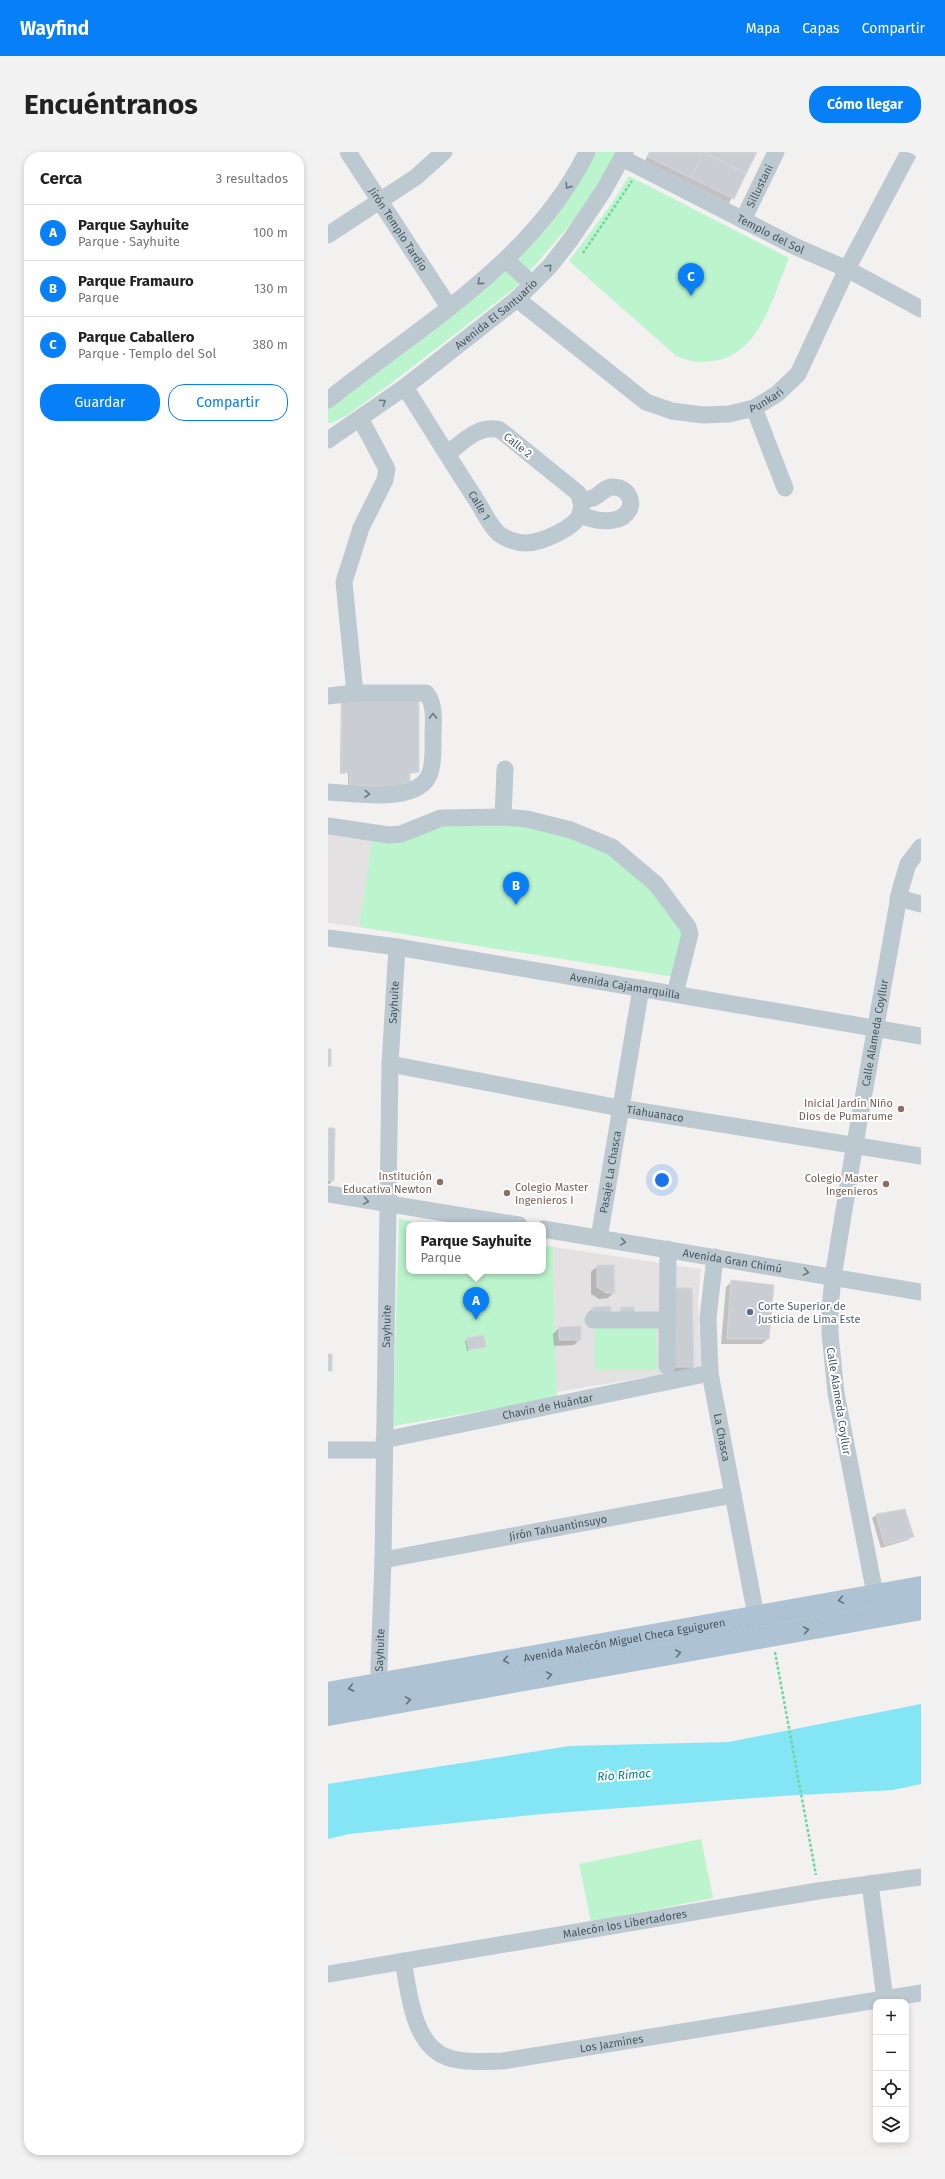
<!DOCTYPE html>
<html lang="es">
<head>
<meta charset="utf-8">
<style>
	:root { --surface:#fff; --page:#f2f2f2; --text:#222; --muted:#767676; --line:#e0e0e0; --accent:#067ff7 }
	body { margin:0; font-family:"Fira Sans",sans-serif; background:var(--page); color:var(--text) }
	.controls { position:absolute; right:12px; bottom:12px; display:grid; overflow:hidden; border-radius:8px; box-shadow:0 2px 6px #0003 }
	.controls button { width:36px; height:36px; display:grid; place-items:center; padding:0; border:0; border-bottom:1px solid var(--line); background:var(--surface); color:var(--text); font:20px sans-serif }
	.you { position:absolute; left:334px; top:1028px; width:14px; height:14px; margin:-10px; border:3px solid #fff; border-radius:50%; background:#1a73e8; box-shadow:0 0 0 6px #1a73e833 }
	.badge { display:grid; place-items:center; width:26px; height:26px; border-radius:50%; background:var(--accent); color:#fff; font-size:13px; font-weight:700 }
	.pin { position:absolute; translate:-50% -33px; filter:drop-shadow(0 1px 2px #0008) }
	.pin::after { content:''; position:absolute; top:21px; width:14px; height:12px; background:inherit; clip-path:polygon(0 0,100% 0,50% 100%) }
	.popup { position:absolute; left:78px; top:1070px; width:140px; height:52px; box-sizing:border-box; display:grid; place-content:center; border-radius:8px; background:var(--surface); filter:drop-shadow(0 1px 3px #0005); font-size:13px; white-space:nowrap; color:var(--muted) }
	.popup b { font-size:15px; color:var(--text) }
	.popup::after { content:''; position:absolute; left:50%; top:100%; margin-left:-8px; border:8px solid transparent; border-top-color:var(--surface) }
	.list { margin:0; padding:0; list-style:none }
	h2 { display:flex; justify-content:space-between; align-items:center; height:52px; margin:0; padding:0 16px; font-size:17px }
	h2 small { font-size:13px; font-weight:400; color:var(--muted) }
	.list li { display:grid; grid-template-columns:26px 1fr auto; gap:12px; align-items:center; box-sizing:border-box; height:56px; padding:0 16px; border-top:1px solid var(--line) }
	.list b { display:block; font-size:15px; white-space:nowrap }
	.list p { margin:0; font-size:13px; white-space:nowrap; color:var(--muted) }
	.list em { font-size:13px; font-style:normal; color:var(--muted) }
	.actions { display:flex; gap:8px; padding:12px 16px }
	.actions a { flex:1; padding:9px 0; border:1px solid var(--accent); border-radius:16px; text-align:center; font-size:14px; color:var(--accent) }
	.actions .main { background:var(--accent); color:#fff }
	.icon { flex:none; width:22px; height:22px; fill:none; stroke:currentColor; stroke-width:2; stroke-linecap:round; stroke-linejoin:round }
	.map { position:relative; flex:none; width:593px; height:2003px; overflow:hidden; border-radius:16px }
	header { display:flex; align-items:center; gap:24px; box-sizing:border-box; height:56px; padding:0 20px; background:var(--accent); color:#fff }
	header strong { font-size:19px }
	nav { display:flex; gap:22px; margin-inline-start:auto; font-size:14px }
	.intro { display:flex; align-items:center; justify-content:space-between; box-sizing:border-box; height:96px; padding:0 24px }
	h1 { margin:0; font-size:28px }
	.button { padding:10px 18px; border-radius:16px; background:var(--accent); color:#fff; font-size:14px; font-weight:700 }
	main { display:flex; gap:24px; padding:0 24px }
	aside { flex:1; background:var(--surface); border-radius:16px; box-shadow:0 2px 6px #0003 }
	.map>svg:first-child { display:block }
	.education { fill:#e4e1e2 }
	.green { fill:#bbf4cd }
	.water { fill:#84e5f5 }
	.shadow { fill:#0003 }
	.building { fill:#caced3; stroke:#d4d7dc }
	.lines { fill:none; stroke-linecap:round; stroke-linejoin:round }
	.path { stroke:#6fd69d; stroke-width:2.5; stroke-dasharray:3 2; stroke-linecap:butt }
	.minor { stroke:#bdc9d1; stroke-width:17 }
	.major { stroke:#adc2d2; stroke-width:22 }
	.oneway { stroke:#6a7882 }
	.oneway2 { stroke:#60717c }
	.education-dot { fill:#8d6e63; stroke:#fff; stroke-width:1.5 }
	.service-dot { fill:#5c6f8a; stroke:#fff; stroke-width:1.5 }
	.labels { text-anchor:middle; stroke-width:4; stroke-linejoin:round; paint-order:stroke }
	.street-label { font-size:11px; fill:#465660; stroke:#fff }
	.education-label { font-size:11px; fill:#785e54; stroke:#fff; text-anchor:end }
	.service-label { font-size:11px; fill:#4e5e75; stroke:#fff; text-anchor:start }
	.water-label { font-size:12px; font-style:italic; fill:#047c8f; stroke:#fff }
</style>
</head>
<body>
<header>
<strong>Wayfind</strong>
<nav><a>Mapa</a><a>Capas</a><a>Compartir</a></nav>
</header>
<div class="intro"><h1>Encuéntranos</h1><a class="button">Cómo llegar</a></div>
<main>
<aside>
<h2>Cerca<small>3 resultados</small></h2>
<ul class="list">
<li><span class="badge">A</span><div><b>Parque Sayhuite</b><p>Parque · Sayhuite</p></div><em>100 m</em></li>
<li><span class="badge">B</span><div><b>Parque Framauro</b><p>Parque</p></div><em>130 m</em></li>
<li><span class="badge">C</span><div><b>Parque Caballero</b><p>Parque · Templo del Sol</p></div><em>380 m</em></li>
</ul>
<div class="actions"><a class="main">Guardar</a><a>Compartir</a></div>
</aside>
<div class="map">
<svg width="593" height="2003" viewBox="0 0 593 2003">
	<rect width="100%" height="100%" fill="#f3f0f0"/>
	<g class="education">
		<polygon points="0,677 45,684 31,775 0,771"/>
		<polygon points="225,1095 373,1117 370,1148 373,1216 229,1240"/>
	</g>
	<g class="green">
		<polygon points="268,0 288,0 254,59 187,136 62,232 18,264 3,271 0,271 0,252 240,48"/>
		<path d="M301,24L461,106C445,144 432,203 385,209C370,211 360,210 347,203L241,109L282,54Z"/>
		<polygon points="167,667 265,691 325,731 357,776 347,825 31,775 45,684 107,671"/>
		<polygon points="71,1067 104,1073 81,1073 81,1119 215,1119 215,1093 225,1095 229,1246 65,1274"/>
		<polygon points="328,1172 329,1218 267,1218 267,1173"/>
		<polygon points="373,1687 385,1746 263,1770 251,1712"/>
	</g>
	<polygon class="water" points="593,1552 593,1632 565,1638 453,1644 214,1662 21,1682 0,1687 0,1632 242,1594 401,1590"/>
	<g class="shadow">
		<polygon points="321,0 429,0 401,51 317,9"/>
		<polygon points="13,547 90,620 81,622 63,636 20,634 20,621 12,622"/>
		<polygon points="0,977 5,1028 2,1032 0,1032"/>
		<polygon points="270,1114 286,1140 280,1146 271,1147 263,1142 263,1120"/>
		<polygon points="404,1129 441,1186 434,1192 393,1192 398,1135"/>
		<polygon points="363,1137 365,1215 359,1221 339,1220"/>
		<polygon points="282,1155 258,1170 259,1162 265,1156"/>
		<polygon points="231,1176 252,1187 246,1193 226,1194 225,1182"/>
		<polygon points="139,1187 157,1194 139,1199 137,1189"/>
		<polygon points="548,1363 584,1384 580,1388 553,1396 544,1366"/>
	</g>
	<g class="building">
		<polygon points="322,0 374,0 375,1 363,26 320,5"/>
		<polygon points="376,0 429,0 418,22"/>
		<polygon points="375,1 418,22 406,47 363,26"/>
		<polygon points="91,543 91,620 82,620 82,630 65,635 22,633 22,620 13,621 14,544"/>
		<rect x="0" y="897" width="3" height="17"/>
		<polygon points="0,976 7,976 6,1029 0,1028"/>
		<polygon points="269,1113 286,1113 287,1141 278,1141 269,1135"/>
		<polygon points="403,1128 446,1133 441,1187 399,1187"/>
		<polygon points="343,1136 364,1136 366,1215 345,1215"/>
		<polygon points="283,1154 283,1164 264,1164 264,1155"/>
		<polygon points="292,1155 306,1155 306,1164 293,1164"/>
		<polygon points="253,1174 253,1188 231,1188 231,1175"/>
		<polygon points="156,1183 158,1195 141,1198 138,1186"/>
		<rect x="0" y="1202" width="4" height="17"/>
		<polygon points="577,1357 586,1385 557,1393 548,1362"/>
	</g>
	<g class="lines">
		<g class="path">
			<polyline points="255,101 304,29"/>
			<polyline points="447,1500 488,1723"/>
		</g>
		<g class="minor">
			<path id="s1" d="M20,0L121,155"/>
			<path id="s2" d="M294,6L466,94L519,117L593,157"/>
			<path id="s3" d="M415,68L448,0"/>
			<polyline points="0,83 88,25 116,0"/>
			<polyline points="178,108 204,132"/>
			<path id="s4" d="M189,147L318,250L344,259L375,263L401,262L426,256L449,242L470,222L519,117L581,0"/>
			<path id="s5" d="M77,235C100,272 123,309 147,346C154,356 161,373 170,381C177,387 189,391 198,391C212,391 248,376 252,362C255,354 253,348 250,341L172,278C150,272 135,290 119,302"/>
			<path d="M0,248C92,174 205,110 259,0"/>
			<polyline points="426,256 457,336"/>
			<path id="s6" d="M0,288L77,235L189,147L222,114L243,87L276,38L297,0"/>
			<path d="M252,363C309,385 314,337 286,335C277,334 273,343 265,346C261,347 257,348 253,349"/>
			<polyline points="27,541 16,430 33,376 57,328 59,317 32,266"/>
			<path d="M0,544L27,541H98C108,553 105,570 105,585C105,597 106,609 102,621C91,653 26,641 0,640"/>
			<polyline points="175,665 177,617"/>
			<polyline points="0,674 61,683 73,682 113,666 175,665 199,667 243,678 284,695 328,732 360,775 362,782 347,842"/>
			<polyline points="570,746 593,752"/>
			<path id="s7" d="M0,786L69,795L593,884"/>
			<path id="s8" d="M62,912L292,956L593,1004"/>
			<polyline points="0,1042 191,1073"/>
			<path id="s9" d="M215,1077L593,1140"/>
			<path id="s10" d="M271,1086L313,836"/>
			<path id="s11" d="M387,1105L380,1166L382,1221L428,1464"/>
			<polyline points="265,1168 338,1168"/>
			<polyline points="339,1214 340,1097"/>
			<path id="s12" d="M56,1288L382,1221"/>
			<polyline points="0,1298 56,1298"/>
			<path id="s13" d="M55,1408L405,1343"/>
			<path id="s14" d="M547,1442L508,1241L502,1182V1158L505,1125L525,1003L572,739L580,712L593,695"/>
			<path id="s15" d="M50,1543L55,1408L62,912L69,795"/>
			<polyline points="542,1732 557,1847"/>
			<path id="s16" d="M75,1809C81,1839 84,1887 114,1903C131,1912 156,1909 175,1909L593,1841"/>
			<path id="s17" d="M0,1822L490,1739L593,1725"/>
		</g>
		<g class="major">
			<path id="s18" d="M0,1541L593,1435"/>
			<polyline points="0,1563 593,1457"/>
		</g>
	</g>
	<defs><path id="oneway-chevron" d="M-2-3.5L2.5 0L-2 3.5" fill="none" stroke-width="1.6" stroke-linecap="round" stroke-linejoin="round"/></defs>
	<g class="oneway">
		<use href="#oneway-chevron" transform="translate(240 34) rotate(125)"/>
		<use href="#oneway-chevron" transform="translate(221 115) rotate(-47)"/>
		<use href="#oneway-chevron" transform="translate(152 130) rotate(140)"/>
		<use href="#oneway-chevron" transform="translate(55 250) rotate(-35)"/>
		<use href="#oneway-chevron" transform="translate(105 564) rotate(-91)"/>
		<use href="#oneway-chevron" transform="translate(39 642) rotate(3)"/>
		<use href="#oneway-chevron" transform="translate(38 1049) rotate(10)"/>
		<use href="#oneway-chevron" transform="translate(295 1090) rotate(9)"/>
		<use href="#oneway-chevron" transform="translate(478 1120) rotate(10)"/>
	</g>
	<g class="oneway2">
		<use href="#oneway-chevron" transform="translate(513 1448) rotate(170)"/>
		<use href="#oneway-chevron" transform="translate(478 1478) rotate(-10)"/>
		<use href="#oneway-chevron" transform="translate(350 1501) rotate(-10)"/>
		<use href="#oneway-chevron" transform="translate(178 1508) rotate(170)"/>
		<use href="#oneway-chevron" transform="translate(221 1523) rotate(-10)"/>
		<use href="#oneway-chevron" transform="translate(23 1536) rotate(169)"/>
		<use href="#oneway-chevron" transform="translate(80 1548) rotate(-10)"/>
	</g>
	<g class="education-dot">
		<circle cx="573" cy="957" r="4"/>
		<circle cx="112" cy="1030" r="4"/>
		<circle cx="558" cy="1032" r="4"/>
		<circle cx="179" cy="1041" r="4"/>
	</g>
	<circle class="service-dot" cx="422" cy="1160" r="4"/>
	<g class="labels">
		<g class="street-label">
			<text dy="4" stroke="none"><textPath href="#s3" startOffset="38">Sillustani</textPath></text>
			<text dy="4" stroke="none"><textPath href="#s1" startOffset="92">Jirón Templo Tardío</textPath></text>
			<text dy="4" stroke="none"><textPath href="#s2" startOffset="167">Templo del Sol</textPath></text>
			<text dy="4" stroke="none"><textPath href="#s6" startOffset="210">Avenida El Santuario</textPath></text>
			<text dy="4" stroke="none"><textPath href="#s4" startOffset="290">Punkari</textPath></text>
			<text transform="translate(190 293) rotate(38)" y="4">Calle 2</text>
			<text dy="4" stroke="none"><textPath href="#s5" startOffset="140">Calle 1</textPath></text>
			<text dy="4" stroke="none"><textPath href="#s7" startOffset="301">Avenida Cajamarquilla</textPath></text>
			<text dy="4" stroke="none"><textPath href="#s15" startOffset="693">Sayhuite</textPath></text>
			<text dy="4" stroke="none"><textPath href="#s14" startOffset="569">Calle Alameda Coyllur</textPath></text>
			<text dy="4" stroke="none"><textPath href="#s8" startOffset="270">Tiahuanaco</textPath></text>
			<text dy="4" stroke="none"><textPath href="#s10" startOffset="67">Pasaje La Chasca</textPath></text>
			<text dy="4" stroke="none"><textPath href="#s9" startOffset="192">Avenida Gran Chimú</textPath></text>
			<text dy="4" stroke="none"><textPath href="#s15" startOffset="369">Sayhuite</textPath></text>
			<text transform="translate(511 1249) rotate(81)" y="4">Calle Alameda Coyllur</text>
			<text dy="4" stroke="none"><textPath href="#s12" startOffset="167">Chavín de Huántar</textPath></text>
			<text dy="4" stroke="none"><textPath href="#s11" startOffset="182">La Chasca</textPath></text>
			<text dy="4" stroke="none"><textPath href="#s13" startOffset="178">Jirón Tahuantinsuyo</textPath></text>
			<text dy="4" stroke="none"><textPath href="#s18" startOffset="301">Avenida Malecón Miguel Checa Eguiguren</textPath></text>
			<text dy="4" stroke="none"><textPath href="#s15" startOffset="45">Sayhuite</textPath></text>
			<text dy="4" stroke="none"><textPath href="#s17" startOffset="301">Malecón los Libertadores</textPath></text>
			<text dy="4" stroke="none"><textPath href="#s16" startOffset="277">Los Jazmines</textPath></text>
		</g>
		<g class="education-label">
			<text x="565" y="955">Inicial Jardín Niño<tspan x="565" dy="13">Dios de Pumarume</tspan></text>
			<text x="104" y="1028">Institución<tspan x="104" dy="13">Educativa Newton</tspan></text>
			<text x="550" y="1030">Colegio Master<tspan x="550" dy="13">Ingenieros</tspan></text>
			<text x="187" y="1039" text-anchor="start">Colegio Master<tspan x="187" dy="13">Ingenieros I</tspan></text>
		</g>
		<g class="service-label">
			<text x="430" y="1158">Corte Superior de<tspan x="430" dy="13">Justicia de Lima Este</tspan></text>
		</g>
		<g class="water-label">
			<text transform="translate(296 1623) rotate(-4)" y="4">Río Rímac</text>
		</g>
	</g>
</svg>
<div class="controls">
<button>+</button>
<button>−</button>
<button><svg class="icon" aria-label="locate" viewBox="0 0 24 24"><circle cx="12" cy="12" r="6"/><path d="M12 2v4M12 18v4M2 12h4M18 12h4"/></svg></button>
<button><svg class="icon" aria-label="layers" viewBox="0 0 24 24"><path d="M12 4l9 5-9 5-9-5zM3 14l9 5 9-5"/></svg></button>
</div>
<div class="you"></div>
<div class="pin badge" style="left:148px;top:1168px">A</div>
<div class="popup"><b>Parque Sayhuite</b>Parque</div>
<div class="pin badge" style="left:188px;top:753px">B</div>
<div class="pin badge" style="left:363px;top:144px">C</div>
</div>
</main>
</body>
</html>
